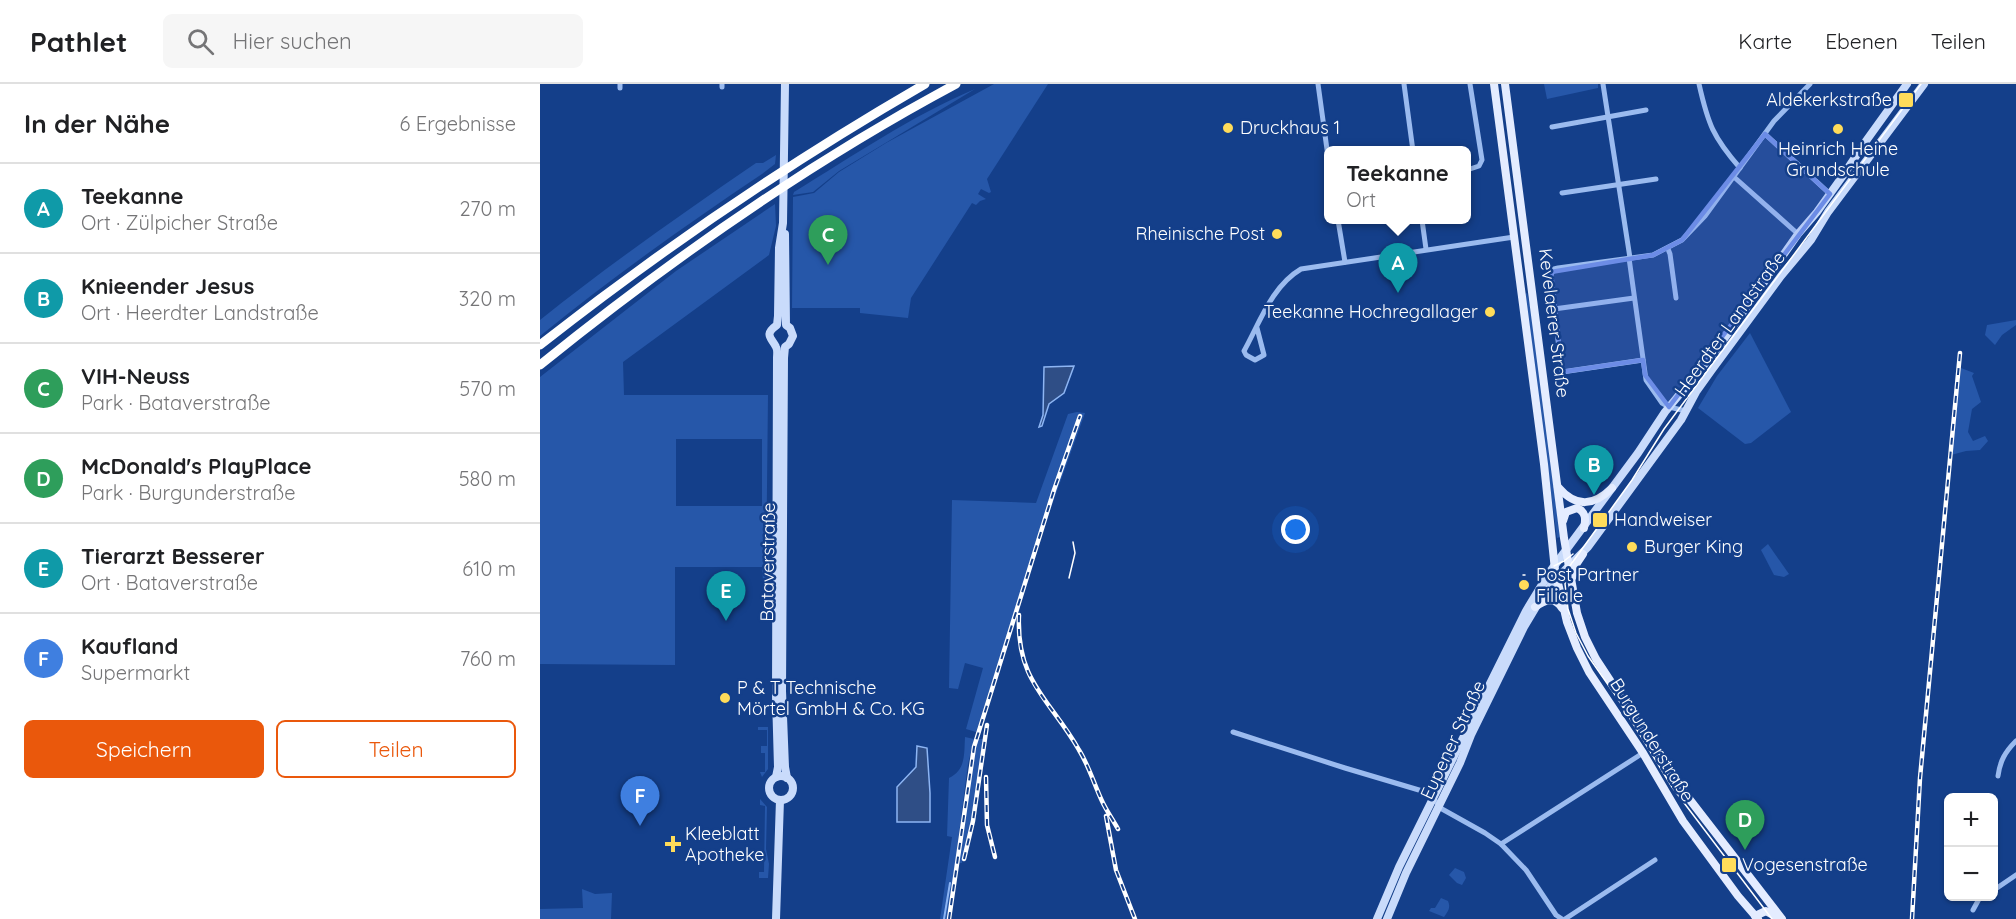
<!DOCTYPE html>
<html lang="de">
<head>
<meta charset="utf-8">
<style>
	:root { --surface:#fff; --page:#f6f6f6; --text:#202124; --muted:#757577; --line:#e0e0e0; --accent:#ea580c }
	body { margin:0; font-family:Quicksand,sans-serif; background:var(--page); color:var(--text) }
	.controls { position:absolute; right:18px; bottom:18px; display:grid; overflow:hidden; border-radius:9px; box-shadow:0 2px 4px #0004 }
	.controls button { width:54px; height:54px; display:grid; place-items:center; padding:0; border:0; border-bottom:2px solid var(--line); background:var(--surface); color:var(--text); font:30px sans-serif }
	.you { position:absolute; left:756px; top:446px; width:21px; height:21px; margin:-15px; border:4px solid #fff; border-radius:50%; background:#1a73e8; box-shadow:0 0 0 9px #1a73e833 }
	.badge { display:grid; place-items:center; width:39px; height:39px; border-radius:50%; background:var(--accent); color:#fff; font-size:20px; font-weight:700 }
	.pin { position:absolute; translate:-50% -50px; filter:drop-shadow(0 2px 3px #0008) }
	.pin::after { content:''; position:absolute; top:32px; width:21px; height:18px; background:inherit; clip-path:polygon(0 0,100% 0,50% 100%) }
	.popup { position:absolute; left:784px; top:62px; width:147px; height:78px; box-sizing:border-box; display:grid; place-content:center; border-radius:9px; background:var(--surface); filter:drop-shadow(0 2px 4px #0005); font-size:20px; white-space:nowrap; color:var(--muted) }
	.popup b { font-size:22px; color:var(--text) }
	.popup::after { content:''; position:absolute; left:50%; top:100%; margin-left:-12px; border:12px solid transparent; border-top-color:var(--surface) }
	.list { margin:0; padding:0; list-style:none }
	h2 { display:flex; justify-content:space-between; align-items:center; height:78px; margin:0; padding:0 24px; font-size:26px }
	h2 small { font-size:20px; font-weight:400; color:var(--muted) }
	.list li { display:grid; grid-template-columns:39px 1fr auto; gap:18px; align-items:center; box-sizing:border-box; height:90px; padding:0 24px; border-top:2px solid var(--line) }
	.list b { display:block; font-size:22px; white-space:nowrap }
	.list p { margin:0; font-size:20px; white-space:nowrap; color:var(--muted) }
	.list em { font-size:20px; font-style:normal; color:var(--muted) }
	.actions { display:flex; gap:12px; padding:18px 24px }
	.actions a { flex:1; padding:14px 0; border:2px solid var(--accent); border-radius:9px; text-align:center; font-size:21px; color:var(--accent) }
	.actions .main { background:var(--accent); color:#fff }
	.icon { flex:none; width:33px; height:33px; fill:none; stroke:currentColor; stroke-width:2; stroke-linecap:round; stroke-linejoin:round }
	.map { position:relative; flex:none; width:1476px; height:835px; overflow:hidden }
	header { display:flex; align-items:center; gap:36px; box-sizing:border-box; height:84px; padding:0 30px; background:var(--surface); border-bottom:2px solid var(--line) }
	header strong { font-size:28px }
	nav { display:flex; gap:33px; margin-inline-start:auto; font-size:21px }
	.search { width:420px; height:54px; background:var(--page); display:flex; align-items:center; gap:15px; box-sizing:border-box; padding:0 21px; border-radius:9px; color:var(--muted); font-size:22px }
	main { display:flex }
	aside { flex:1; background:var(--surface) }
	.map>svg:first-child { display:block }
	.green { fill:#2657a9; fill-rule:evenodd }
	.water { fill:#2f4e86; stroke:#8db5f3; stroke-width:1.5 }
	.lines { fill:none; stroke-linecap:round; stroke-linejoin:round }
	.stream { stroke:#8db5f3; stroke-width:2 }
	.street { stroke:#9bbbef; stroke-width:5 }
	.secondary { stroke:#c9dbfb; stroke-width:8 }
	.primary { stroke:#e4ecff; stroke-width:8 }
	.highway { stroke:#fff; stroke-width:9 }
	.tram { stroke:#fff; stroke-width:1.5 }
	.rail-casing { stroke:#fff; stroke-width:4.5 }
	.rail { stroke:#143f8a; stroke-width:2; stroke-dasharray:7; stroke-linecap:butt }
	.marked { fill:#6c8ce6; fill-opacity:0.2; stroke:#6c8ce6; stroke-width:4.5; stroke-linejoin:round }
	.poi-dot { fill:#ffdc5a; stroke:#143f8a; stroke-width:2 }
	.labels { text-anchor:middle; stroke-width:5; stroke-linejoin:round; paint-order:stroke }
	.poi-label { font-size:18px; fill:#fff; stroke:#143f8a; text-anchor:start }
	.street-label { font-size:18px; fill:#fff; stroke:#143f8a }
</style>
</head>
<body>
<header>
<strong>Pathlet</strong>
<div class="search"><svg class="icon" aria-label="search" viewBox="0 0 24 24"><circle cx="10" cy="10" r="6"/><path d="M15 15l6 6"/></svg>Hier suchen</div>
<nav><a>Karte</a><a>Ebenen</a><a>Teilen</a></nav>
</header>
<main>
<aside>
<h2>In der Nähe<small>6 Ergebnisse</small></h2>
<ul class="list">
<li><span class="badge" style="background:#0f9aa8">A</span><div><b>Teekanne</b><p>Ort · Zülpicher Straße</p></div><em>270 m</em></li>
<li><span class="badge" style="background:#0f9aa8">B</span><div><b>Knieender Jesus</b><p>Ort · Heerdter Landstraße</p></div><em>320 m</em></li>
<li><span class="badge" style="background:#2e9e5b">C</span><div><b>VIH-Neuss</b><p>Park · Bataverstraße</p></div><em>570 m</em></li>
<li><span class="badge" style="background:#2e9e5b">D</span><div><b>McDonald's PlayPlace</b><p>Park · Burgunderstraße</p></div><em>580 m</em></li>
<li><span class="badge" style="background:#0f9aa8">E</span><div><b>Tierarzt Besserer</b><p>Ort · Bataverstraße</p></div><em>610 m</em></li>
<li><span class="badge" style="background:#3f7fe0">F</span><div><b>Kaufland</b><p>Supermarkt</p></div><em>760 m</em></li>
</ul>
<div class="actions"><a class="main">Speichern</a><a>Teilen</a></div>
</aside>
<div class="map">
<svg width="1476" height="835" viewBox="0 0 1476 835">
	<rect width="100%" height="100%" fill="#143f8a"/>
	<g class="green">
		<polygon points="454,0 508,0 447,95 451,108 449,109 441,105 438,110 446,115 440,117 436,121 432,119 371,214 368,234 320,229 320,224 252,224 253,113 274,109 299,88 346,59"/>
		<polygon points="1004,0 1058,0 1058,4 1007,15"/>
		<path d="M435,5L299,87L273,108L253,111L254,108C313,72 371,32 435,5Z"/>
		<path d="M236,71L235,80L222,90C146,141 71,194 0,252V236C70,180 143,129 216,79H223Z"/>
		<path d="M235,120L236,142L229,171L83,278L84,311H228L226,497H223L222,483H135V581L0,580V293L136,187ZM136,355H222V422H136Z"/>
		<polygon points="987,209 993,234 1020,453 1017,454 985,210"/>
		<polygon points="1476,236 1476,241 1462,251 1455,261 1445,251 1447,241"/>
		<polygon points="1210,249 1251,328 1211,359 1205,360 1158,324 1177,292"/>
		<polygon points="1421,284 1434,289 1432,292 1441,318 1432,325 1428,348 1433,357 1445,352 1448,357 1440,366 1426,367 1411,371"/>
		<polygon points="537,328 545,329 481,507 436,648 426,645 443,584 425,579 418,605 409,604 412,416 496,419 528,330"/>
		<polygon points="1228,460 1249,490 1244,493 1234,491 1221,466"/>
		<polygon points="218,643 228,643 228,685 222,693 220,688 225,688 225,669 221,669 221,662 227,662 227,646 218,646"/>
		<path d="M425,653L434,655L428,680L408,835H400L412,753L407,752L409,694C426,686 424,670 425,653Z"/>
		<polygon points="438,655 443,655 431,739 422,779 418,779 432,680"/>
		<polygon points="220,715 227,723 226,765 229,780 228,794 219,794 219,788 224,788 225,722 220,721"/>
		<polygon points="915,784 924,788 926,794 922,801 917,799 909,791"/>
		<polygon points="42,805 55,810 72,809 71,835 0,835 0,825 43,824"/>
		<path d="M901,814L908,817C911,824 908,827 904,833L889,827L891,824H895Z"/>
	</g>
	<g class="water">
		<polygon points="534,282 524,309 509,320 502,342 499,343 503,331 504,283"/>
		<polygon points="377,662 387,664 390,709 390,738 357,738 357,703 376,683"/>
	</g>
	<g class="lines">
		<polyline class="stream" points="404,835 410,799"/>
		<g class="street">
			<polyline points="182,0 182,3"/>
			<polyline points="778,0 789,80"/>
			<polyline points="864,0 873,67"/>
			<polyline points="1063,0 1090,174"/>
			<path d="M1159,0C1168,40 1173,53 1200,84"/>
			<polyline points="80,4 80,0"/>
			<polyline points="1012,43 1106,26"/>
			<polyline points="1225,50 1290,110"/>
			<polyline points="927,86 939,82 942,76 930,0"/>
			<polyline points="1194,93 1258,150"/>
			<polyline points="1022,109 1116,95"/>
			<polyline points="798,136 805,178"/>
			<polyline points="882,136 886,165"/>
			<polyline points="1128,165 1130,170 1136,214"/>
			<polyline points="1089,174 1106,296 1122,319 1129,323 1146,327"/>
			<polyline points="1014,225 1094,214"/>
			<path d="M717,244L724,271L715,276L706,271L704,267C720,238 732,202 761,185L974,153"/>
			<polyline points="1103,276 1022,288 1010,192 1014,185 1018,184 1113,171 1142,156 1165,132 1234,37 1270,0"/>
			<polyline points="693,648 805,684 889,709 902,725 945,749 961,760 986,786 1016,831 1022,835"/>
			<path d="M1458,692C1460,677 1465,668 1476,657"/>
			<polyline points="961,760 1103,669"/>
			<polyline points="1454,806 1476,791"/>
			<polyline points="1433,826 1439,815 1443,812"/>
			<polyline points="1025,835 1115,776"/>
		</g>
		<g class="secondary">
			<polyline points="245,150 246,241 250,244 253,252 249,260 245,263 244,274 242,607 245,683 247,694"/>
			<circle cx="241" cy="704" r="12"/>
			<path d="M236,693L238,683L236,612L237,274C237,270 238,266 236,263C232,254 223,251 237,241L238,232L239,164L243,139L245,0"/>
			<polyline points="236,835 240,716"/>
			<polyline points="837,835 859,783 986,527 1009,489 1098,369 1125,328 1177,265 1258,150 1277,128 1302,93 1326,57 1367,0"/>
			<polyline points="847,835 866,789 920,679 931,651 984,543 1002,513 1013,498 1048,463 1141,336 1156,308 1171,287 1241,192 1271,156 1288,128 1384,0"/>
		</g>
		<g class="primary">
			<polyline points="954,0 1004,380 1015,486 1027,538 1037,564 1049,588 1103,669 1143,737 1198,812 1218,835"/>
			<polyline points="965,0 1024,454 1037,529 1045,553 1056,575 1140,703 1242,835"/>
			<path d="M1018,403C1036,424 1054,422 1072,404"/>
			<path d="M1023,437L1026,428L1037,424C1046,428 1046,435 1044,444"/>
			<polyline points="1032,494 1037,479 1043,470"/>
			<path d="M995,523C1005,516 1014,512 1022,524"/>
			<polyline points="1215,832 1226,827 1233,831 1237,835"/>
		</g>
		<g class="highway">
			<path d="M0,261C122,165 250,78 385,0"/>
			<path d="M0,281C130,176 268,79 416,0"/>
		</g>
		<g class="tram">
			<polyline points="1014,482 1024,477 1033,470"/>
			<polyline points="983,491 985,491"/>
			<polyline points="529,494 535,469 533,458"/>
			<polyline points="1232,835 1132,703 1078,615 1048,572 1036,549 1028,525 1025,500 1029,483 1092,396 1124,345 1381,0"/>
		</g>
		<g class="rail-casing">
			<g id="rail">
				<path d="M479,531C476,598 510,615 539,666C549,682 554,700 562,717C566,726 573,736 578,745"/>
				<polyline points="446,693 447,741 455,773"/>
				<polyline points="566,732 576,786 595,835"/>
				<polyline points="424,775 433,737 447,641"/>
				<polyline points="409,835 434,663 514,406 540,332"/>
				<polyline points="1372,835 1380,694 1420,269"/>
			</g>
		</g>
		<use href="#rail" class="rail"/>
	</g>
	<path class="marked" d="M1225,50L1290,110L1129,323L1105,291L1103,276L1022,288L1011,188L1113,171L1142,156Z"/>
	<g class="poi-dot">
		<rect x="1358" y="8" width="16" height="16" rx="3"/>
		<circle cx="688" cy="44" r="6"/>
		<circle cx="1298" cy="45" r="6"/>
		<circle cx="737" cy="150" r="6"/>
		<circle cx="950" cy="228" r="6"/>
		<rect x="1052" y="428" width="16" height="16" rx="3"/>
		<circle cx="1092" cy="463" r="6"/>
		<circle cx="984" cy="501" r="6"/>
		<circle cx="185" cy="614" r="6"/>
		<path d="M130 751h6v6h6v6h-6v6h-6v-6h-6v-6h6z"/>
		<rect x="1181" y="773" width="16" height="16" rx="3"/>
	</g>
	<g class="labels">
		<g class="poi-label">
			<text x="1352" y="22" text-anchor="end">Aldekerkstraße</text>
			<text x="700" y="50">Druckhaus 1</text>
			<text x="1298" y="71" text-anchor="middle">Heinrich Heine<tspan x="1298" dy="21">Grundschule</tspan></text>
			<text x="725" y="156" text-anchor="end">Rheinische Post</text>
			<text x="938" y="234" text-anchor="end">Teekanne Hochregallager</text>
			<text x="1074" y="442">Handweiser</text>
			<text x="1104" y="469">Burger King</text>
			<text x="996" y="497">Post Partner<tspan x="996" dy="21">Filiale</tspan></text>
			<text x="197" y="610">P &amp; T Technische<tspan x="197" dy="21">Mörtel GmbH &amp; Co. KG</tspan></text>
			<text x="145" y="756">Kleeblatt<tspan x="145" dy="21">Apotheke</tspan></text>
			<text x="1202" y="787">Vogesenstraße</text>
		</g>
		<g class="street-label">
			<text transform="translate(1014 239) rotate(83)" y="6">Kevelaerer Straße</text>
			<text transform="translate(1190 240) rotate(-54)" y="6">Heerdter Landstraße</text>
			<text transform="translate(228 478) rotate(-89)" y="6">Bataverstraße</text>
			<text transform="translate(913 656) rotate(-65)" y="6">Eupener Straße</text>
			<text transform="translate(1112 656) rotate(58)" y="6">Burgunderstraße</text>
		</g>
	</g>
</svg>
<div class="controls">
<button>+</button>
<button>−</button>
</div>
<div class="you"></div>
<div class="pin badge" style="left:858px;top:209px;background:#0f9aa8">A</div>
<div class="popup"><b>Teekanne</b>Ort</div>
<div class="pin badge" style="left:1054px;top:411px;background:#0f9aa8">B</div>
<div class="pin badge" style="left:288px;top:181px;background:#2e9e5b">C</div>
<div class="pin badge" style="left:1205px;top:766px;background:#2e9e5b">D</div>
<div class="pin badge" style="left:186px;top:537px;background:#0f9aa8">E</div>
<div class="pin badge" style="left:100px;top:742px;background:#3f7fe0">F</div>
</div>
</main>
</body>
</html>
